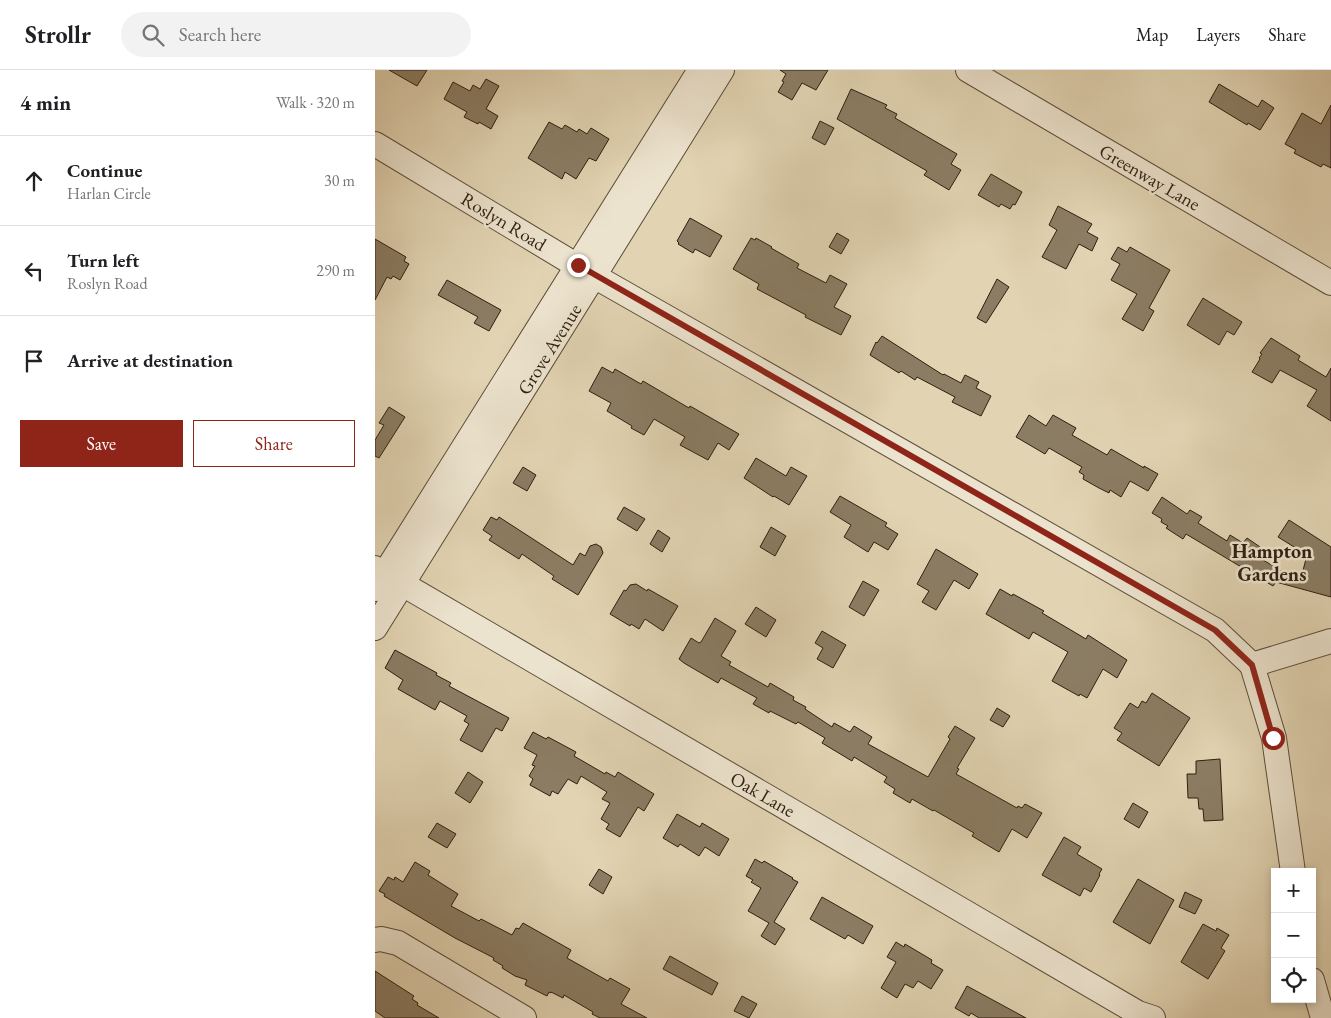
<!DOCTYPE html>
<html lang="en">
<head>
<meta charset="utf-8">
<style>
	:root { --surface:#fff; --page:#f2f2f2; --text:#202124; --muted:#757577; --line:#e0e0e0; --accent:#8f2418 }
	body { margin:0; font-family:"EB Garamond",serif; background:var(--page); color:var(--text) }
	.controls { position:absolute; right:15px; bottom:15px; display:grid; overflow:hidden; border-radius:0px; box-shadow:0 2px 8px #0003 }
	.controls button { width:45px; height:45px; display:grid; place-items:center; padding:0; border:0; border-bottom:1px solid var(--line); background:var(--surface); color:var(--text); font:25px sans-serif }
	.stop { position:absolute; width:15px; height:15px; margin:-11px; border:4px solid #8f2418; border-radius:50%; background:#fff }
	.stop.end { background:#8f2418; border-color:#fff; box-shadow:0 1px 5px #0008 }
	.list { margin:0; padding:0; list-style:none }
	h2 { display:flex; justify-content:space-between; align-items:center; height:65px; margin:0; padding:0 20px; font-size:21px }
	h2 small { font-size:16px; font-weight:400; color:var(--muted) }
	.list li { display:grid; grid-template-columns:32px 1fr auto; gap:15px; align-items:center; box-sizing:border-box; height:90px; padding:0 20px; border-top:1px solid var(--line) }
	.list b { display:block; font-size:19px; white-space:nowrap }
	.list p { margin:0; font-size:16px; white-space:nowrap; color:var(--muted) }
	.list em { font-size:16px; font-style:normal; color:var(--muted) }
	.actions { display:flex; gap:10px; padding:15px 20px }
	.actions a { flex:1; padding:11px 0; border:1px solid var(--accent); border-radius:0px; text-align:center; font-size:18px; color:var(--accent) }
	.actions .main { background:var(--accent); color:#fff }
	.icon { flex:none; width:28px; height:28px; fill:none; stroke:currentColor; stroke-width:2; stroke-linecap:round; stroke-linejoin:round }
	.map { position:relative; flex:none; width:956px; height:948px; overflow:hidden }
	header { display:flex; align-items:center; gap:30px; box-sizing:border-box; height:70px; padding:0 25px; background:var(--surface); border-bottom:1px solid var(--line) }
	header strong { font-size:24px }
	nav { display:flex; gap:28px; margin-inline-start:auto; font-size:18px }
	.search { width:350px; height:45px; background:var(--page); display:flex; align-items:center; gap:12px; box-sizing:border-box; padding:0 18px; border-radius:28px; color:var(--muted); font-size:19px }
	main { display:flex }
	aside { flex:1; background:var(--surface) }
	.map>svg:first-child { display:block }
	.building { fill:#8b7d64; stroke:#2c1f0f }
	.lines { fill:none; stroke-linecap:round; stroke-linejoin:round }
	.minor-casing { stroke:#5a4c38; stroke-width:26 }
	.minor { stroke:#ece3ce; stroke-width:24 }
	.route { stroke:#8f2418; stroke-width:6 }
	.labels { text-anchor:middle; stroke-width:5; stroke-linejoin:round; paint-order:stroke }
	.street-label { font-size:19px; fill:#2c1f0f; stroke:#ece3ce }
	.neighbourhood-label { font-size:20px; font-weight:bold; fill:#2c1f0f; stroke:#ece3ce }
</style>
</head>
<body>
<header>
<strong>Strollr</strong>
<div class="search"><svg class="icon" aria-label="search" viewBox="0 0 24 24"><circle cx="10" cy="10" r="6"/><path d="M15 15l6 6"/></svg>Search here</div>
<nav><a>Map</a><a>Layers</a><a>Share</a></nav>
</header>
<main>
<aside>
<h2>4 min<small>Walk · 320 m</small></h2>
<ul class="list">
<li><svg class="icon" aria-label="ahead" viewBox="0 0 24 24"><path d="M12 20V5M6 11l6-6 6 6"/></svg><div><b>Continue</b><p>Harlan Circle</p></div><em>30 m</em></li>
<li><svg class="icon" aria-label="left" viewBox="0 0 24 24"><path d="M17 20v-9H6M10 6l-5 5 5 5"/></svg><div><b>Turn left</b><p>Roslyn Road</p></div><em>290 m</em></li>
<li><svg class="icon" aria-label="arrive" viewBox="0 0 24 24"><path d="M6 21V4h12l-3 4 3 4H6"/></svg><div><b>Arrive at destination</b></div></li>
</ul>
<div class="actions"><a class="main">Save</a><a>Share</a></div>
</aside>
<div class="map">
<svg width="956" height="948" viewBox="0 0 956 948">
	<rect width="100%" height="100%" fill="#e2d4b3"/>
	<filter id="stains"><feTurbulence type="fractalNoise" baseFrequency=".004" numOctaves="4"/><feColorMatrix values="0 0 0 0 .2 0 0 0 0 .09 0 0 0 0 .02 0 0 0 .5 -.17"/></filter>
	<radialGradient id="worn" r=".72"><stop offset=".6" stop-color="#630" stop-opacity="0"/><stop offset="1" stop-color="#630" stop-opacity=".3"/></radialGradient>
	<g class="building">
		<polygon points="14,0 52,0 42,16"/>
		<polygon points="405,0 453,0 441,20 427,13 417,30 403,22 409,12 407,11 411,4"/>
		<polygon points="111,9 124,16 111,39 123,46 116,59 104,52 103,54 89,47 92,42 69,29 78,12 95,21 98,15 105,19"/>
		<polygon points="844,14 883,37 887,30 899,38 885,60 873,53 872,55 834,32"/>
		<polygon points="476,19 512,35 510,38 522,44 520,48 582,84 576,94 586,100 574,120 549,105 552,101 462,49"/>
		<polygon points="956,35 956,98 948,94 946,97 919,83 921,80 910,74 927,43 946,54"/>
		<polygon points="445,51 459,58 450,75 437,68"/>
		<polygon points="174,52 187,59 190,55 202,62 204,59 212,64 216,58 234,69 221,91 214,88 201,109 190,102 187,109 153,88"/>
		<polygon points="616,104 647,122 640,135 638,134 635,139 626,134 624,137 603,125"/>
		<polygon points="683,136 717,154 712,162 723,168 717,181 704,174 691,199 667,187 682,160 674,155"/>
		<polygon points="315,148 347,166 335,187 320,179 318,183 303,174 304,173 302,171"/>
		<polygon points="462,163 474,170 466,184 454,177"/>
		<polygon points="376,168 380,170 381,168 397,177 396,178 424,194 422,198 451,213 455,205 472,214 459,237 476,246 466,265 430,247 431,245 382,219 384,214 358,199"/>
		<polygon points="0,169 31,187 29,191 34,194 25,210 18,206 16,209 12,207 0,230"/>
		<polygon points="743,177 752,182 755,177 795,200 774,238 779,241 768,261 747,249 762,224 736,210 745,194 736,189"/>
		<polygon points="622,209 634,217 611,253 602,248"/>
		<polygon points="72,210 126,240 114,261 99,253 103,247 63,225"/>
		<polygon points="828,228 867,252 859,265 852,261 844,275 812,255"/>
		<polygon points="507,266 568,305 569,304 586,313 590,305 604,312 601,318 616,326 606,346 577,332 580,327 542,307 540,310 526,301 524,303 495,285 501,272 502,273"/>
		<polygon points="896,268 925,286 923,290 951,307 956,298 956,351 932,336 942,320 905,300 897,313 877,302 885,289 884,288 887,284 885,283"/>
		<polygon points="227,297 238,303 240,299 266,314 268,311 314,338 315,336 364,364 354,380 343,373 333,390 305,375 310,367 279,349 269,365 256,358 257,356 232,341 236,333 214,321"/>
		<polygon points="14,337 30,347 4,388 0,386 0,370 9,355 4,353"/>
		<polygon points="654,345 671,356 678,345 701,358 697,365 732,385 736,379 769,398 769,396 783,404 773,421 755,411 746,427 735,420 734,423 724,418 708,409 709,405 704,402 707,397 674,378 670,384 641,367"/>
		<polygon points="381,388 411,406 416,397 432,406 414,435 399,426 398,427 369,408"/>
		<polygon points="148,397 161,405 152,421 138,413"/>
		<polygon points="465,426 512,453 510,456 523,464 513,480 499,472 493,482 469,467 476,455 455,442"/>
		<polygon points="787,427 812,444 815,440 827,447 823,453 852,471 855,465 868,473 872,468 888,479 883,487 925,512 932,485 903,467 914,450 956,477 956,527 901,512 898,516 811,464 808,469 791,458 793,456 786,452 787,449 777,443"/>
		<polygon points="249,437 270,449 262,461 242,449"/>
		<polygon points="116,447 122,450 124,447 198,495 205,483 210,486 215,476 221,474 226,477 228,483 203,525 177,509 179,506 147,484 144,489 114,470 117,466 108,460"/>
		<polygon points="396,457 411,466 400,486 385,477"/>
		<polygon points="283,460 295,468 287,482 275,474"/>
		<polygon points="561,479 603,504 594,519 579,510 561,540 547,532 554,521 542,514"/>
		<polygon points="488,511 504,520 489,546 474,537"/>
		<polygon points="261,514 272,521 273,519 303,536 288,561 270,549 264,559 256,554 255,556 235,544 249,520 251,521 255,515"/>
		<polygon points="625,519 637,526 638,524 669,541 667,543 711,569 713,565 752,590 742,608 728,599 712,628 705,624 704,626 677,611 693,582 658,562 654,569 611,544"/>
		<polygon points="381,537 401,550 391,567 370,554"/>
		<polygon points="340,548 361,561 346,586 356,592 354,595 393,617 395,613 419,627 418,630 431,637 430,639 457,657 459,653 475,662 479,656 497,667 493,674 553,707 575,669 573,667 580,656 600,668 582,698 584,699 581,704 642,738 643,736 647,738 650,734 667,743 652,768 637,759 624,782 597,766 599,763 559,740 558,741 537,729 535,733 518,723 520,719 509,712 512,707 479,687 477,691 447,673 450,668 423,652 421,654 395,641 394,643 378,634 382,628 346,608 343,613 309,593 304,589 316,568 324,573 326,572"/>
		<polygon points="447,561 471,575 458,598 442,589 448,578 440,573"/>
		<polygon points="20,580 62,603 61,605 76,613 74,616 134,648 127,661 121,658 107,682 85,670 94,654 89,651 92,646 65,631 60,640 23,619 28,610 10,598"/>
		<polygon points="777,623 815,648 784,696 742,670 747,663 739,658 755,633 763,638 767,631 771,633"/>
		<polygon points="622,638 635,646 628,657 615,650"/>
		<polygon points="158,662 171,669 173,667 201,682 199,686 230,704 231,702 240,707 243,702 279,724 269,741 263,737 245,767 231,759 234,754 226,749 235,733 227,729 232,722 206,706 202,714 193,709 183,724 177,721 175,726 155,715 158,709 154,706 160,696 157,695 162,685 149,678"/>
		<polygon points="845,689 848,750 829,751 828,739 824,739 823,728 813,728 812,704 821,704 821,691"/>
		<polygon points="93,702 108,712 95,733 80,723"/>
		<polygon points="758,733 773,742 764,758 749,749"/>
		<polygon points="302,744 325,757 327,753 354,769 344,786 330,777 324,786 305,774 303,777 288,768"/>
		<polygon points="62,753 81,764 72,778 53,767"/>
		<polygon points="689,767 706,777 702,784 727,799 724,804 725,805 716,822 709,818 705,826 667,805"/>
		<polygon points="380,789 387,793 389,791 418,808 417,809 423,812 399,852 410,859 400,875 386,866 394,853 373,841 386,818 376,812 378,810 371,806"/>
		<polygon points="40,792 55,801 53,805 83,824 76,836 104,851 106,849 137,865 141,858 144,859 148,853 196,880 192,888 233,911 235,908 255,919 246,934 272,948 225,948 217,944 218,942 189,925 188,928 176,922 176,923 174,922 172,926 150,915 152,910 140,906 127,898 128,896 118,890 119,888 80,868 9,826 10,824 4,821 13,807 19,810 20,807 28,812"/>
		<polygon points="224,799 237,807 228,824 214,815"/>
		<polygon points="763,809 799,830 775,874 738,852"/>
		<polygon points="810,822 827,830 820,844 804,837"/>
		<polygon points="447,827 498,856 488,874 473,865 470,869 435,849"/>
		<polygon points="828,854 841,861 842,858 854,865 846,878 850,881 833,909 806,892"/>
		<polygon points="521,872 529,877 530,874 557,890 556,893 568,900 556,919 543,911 538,918 530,914 522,928 506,918 520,894 521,892 512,887"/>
		<polygon points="295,886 343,913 337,925 288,899"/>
		<polygon points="0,901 39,926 37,929 43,933 42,935 64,948 10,948 0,941"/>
		<polygon points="592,916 651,948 604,948 596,943 594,946 580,938"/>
		<polygon points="367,926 382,934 374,948 359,941"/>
	</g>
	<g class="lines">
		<g class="minor-casing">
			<g id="minor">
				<polyline points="593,0 956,213"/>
				<polyline points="0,74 219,206 840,560 877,595"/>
				<polyline points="0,498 763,943 778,948"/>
				<polyline points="0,519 325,0"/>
				<polyline points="0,558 347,0"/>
				<polyline points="918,802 899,668 877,595 956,571"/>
				<polyline points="0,870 6,869 23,873 149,948"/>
				<polyline points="937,910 948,948"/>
			</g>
		</g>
		<use href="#minor" class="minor"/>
	</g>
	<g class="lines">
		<polyline class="route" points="203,195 840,560 877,595 898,668"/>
	</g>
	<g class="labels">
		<g class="street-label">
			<text transform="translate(775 107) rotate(30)" y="7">Greenway Lane</text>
			<text transform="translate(129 151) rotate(31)" y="7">Roslyn Road</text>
			<text transform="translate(174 279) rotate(-58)" y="7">Grove Avenue</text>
			<text transform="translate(388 724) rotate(30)" y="7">Oak Lane</text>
		</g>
		<g class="neighbourhood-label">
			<text x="897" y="488">Hampton<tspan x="897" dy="23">Gardens</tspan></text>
		</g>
	</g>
	<rect width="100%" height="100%" filter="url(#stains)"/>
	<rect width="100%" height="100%" fill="url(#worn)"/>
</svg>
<div class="controls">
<button>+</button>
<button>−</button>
<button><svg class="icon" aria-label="locate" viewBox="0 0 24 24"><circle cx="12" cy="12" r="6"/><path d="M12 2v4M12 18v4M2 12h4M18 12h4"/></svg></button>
</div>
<div class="stop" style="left:898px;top:668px"></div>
<div class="stop end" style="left:203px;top:195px"></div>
</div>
</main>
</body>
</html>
